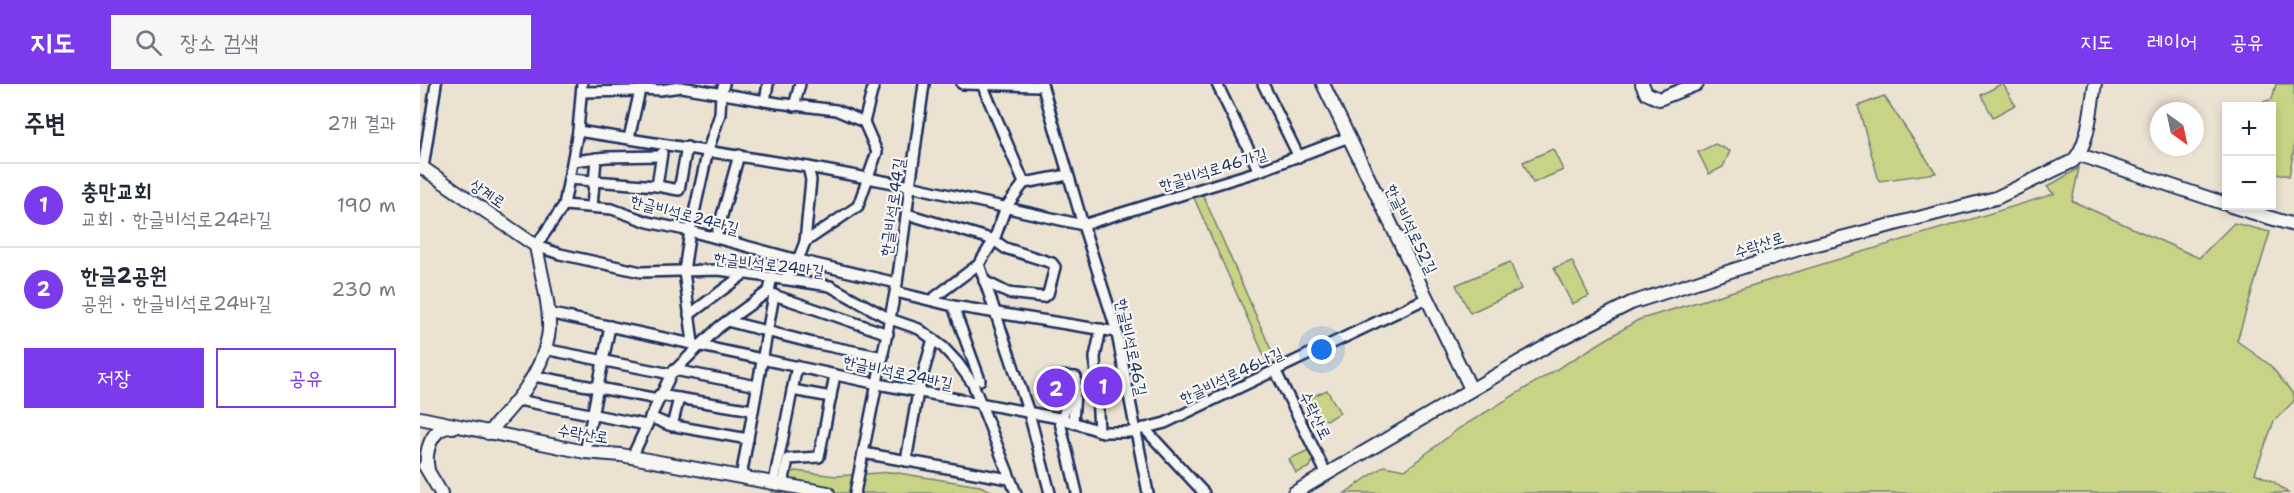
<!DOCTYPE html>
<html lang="ko">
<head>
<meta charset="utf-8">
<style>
	:root { --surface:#fff; --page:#f6f6f7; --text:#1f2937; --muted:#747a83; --line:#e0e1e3; --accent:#7c3aed }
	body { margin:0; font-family:"Shantell Sans","Poor Story",sans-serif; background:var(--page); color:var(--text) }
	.controls { position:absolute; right:18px; top:18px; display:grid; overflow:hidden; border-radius:0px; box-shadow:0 3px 9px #0003 }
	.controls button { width:54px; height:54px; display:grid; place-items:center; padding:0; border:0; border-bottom:2px solid var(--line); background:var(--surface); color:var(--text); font:30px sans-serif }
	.compass { position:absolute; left:1730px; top:18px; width:54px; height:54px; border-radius:50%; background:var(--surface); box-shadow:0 3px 9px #0003; rotate:147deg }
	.you { position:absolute; left:902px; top:266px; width:21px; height:21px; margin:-15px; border:4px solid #fff; border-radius:50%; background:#1a73e8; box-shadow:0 0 0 9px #1a73e833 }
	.badge { display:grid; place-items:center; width:39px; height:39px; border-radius:50%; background:var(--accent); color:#fff; font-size:20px; font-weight:700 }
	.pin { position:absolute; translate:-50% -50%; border:3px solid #fff; box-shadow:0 2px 6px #0006 }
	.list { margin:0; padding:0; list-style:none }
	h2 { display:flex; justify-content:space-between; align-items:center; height:78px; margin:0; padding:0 24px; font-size:26px }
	h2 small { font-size:20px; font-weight:400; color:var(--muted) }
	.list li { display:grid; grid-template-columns:39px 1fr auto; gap:18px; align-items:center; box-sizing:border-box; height:84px; padding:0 24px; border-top:2px solid var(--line) }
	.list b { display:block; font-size:22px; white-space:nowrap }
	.list p { margin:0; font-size:20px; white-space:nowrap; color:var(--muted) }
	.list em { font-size:20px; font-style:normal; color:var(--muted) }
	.actions { display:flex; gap:12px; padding:18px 24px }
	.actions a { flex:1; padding:14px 0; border:2px solid var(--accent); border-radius:0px; text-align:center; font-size:21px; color:var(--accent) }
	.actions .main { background:var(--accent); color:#fff }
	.icon { flex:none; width:33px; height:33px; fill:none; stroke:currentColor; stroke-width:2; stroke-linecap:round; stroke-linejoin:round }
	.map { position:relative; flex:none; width:1874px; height:409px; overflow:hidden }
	header { display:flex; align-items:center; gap:36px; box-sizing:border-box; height:84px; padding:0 30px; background:var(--accent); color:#fff }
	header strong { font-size:28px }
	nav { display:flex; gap:33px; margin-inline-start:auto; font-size:21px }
	.search { width:420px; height:54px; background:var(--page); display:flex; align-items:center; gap:15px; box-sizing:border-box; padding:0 21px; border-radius:0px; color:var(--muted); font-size:22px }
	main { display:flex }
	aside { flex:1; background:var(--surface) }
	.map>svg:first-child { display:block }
	.green { fill:#c8d386; stroke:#728172; stroke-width:1.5 }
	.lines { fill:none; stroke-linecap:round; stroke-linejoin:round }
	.street-casing { stroke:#1b2f5e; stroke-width:14 }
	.secondary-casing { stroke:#1b2f5e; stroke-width:16 }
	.street { stroke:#f6f6f2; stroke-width:9 }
	.secondary { stroke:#f6f6f2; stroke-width:12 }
	.labels { text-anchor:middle; stroke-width:4.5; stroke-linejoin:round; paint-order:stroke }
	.street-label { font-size:16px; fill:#1b2f5e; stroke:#f6f6f2 }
</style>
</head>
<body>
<header>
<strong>지도</strong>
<div class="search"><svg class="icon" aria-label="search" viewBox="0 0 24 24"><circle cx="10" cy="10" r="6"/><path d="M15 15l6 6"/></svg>장소 검색</div>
<nav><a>지도</a><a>레이어</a><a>공유</a></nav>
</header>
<main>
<aside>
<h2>주변<small>2개 결과</small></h2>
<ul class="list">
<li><span class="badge">1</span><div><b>충만교회</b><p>교회 · 한글비석로24라길</p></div><em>190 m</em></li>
<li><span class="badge">2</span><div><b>한글2공원</b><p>공원 · 한글비석로24바길</p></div><em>230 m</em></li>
</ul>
<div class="actions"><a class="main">저장</a><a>공유</a></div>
</aside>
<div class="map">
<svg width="1874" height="409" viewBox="0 0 1874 409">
	<rect width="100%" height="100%" fill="#ece2d2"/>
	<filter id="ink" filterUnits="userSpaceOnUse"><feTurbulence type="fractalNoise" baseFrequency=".0167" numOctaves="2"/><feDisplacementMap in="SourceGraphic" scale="12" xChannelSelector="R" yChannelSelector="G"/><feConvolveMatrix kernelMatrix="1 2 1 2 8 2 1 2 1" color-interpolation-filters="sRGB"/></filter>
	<g filter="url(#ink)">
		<g class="green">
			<polygon points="1581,0 1583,0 1595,21 1573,33 1561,11"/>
			<polygon points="1856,0 1874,0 1874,65 1869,92 1852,88 1852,22 1836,22 1837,20 1852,15"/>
			<polygon points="1464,12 1516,89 1459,97 1438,22"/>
			<polygon points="1295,60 1310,67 1303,83 1289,90 1278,68"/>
			<polygon points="1133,65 1143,86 1113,99 1103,78"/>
			<polygon points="1659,84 1652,117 1779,174 1814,139 1850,148 1817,257 1850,281 1874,311 1874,317 1854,337 1835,389 1854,398 1868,409 925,409 964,382 985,386 1038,345 1218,236 1634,110 1627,103"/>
			<polygon points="783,111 859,284 851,287 774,114"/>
			<polygon points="1152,177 1169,212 1152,220 1134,184"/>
			<polygon points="1090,178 1101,205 1050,229 1036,201"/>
			<polygon points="907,306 920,329 907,336 900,334 896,336 885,316"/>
			<polygon points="889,366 893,376 890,383 876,389 869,375"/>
			<polygon points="375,387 416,392 472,388 560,402 576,409 352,409 354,398"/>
		</g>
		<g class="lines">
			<g class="street-casing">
				<g id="street">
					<polyline points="162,0 158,47 144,121 116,162 140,170 221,188 299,186 410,202 470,235 499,245 523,263 537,278 553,300 596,409"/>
					<polyline points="542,0 621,2"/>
					<polyline points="562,0 604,99 586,123 574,156 559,180 609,329 630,409"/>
					<polyline points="622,0 663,141 696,245 728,409"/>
					<polyline points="797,0 839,87"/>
					<polyline points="843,0 879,73"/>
					<polyline points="220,5 240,6 261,3 358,19 416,26 444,38 457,68 438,122 385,158 378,176 365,195"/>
					<polyline points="162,8 219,7"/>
					<polyline points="345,17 348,0"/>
					<polyline points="374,22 380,0"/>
					<polyline points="444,38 454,0"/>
					<polyline points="158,47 388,83 490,102 663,141 839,87 929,53"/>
					<polyline points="209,54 221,2"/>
					<polyline points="153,77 187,73 241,72"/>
					<polyline points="3,84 16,0"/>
					<polyline points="149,95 237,102 259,106 267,63"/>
					<polyline points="604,99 648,91"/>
					<polyline points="237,102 242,69"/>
					<polyline points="144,121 192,125 228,138 270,147 378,176 477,199"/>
					<polyline points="172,123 176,74"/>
					<polyline points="487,130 574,156 585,164 632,179 635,183 628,210 623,213 588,209 564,197"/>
					<polyline points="296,153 319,71"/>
					<polyline points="385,158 391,96 388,83"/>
					<polyline points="349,207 354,211 468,250"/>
					<polyline points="476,208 533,222 697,248"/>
					<polyline points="511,216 559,180"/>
					<polyline points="533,222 560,296"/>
					<polyline points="128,229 458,300 639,334 683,348 710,348 745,339 1007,214"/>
					<polyline points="269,231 324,190"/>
					<polyline points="307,237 393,259 463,273"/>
					<polyline points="273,259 264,187 270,147 288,66 300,30 301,10 304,0"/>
					<polyline points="124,265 251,290"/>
					<polyline points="254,286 337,302"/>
					<polyline points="855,286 907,391"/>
					<polyline points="114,292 238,315"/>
					<polyline points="639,295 647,297 647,319 642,335"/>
					<polyline points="631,296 634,292 656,293 653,338"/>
					<polyline points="372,306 411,313"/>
					<polyline points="239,311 333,326"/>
					<polyline points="98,316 226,341"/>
					<polyline points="230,333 249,341 328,355"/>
					<polyline points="639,334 657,409"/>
					<polyline points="252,342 259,314"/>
					<polyline points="724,344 784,409"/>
					<polyline points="679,347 675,273 681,245"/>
					<polyline points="165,368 190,242"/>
					<polyline points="443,369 589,395"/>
					<polyline points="212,373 251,290 299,243 349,207 352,193"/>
					<polyline points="486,377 498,308 513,255"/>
					<polyline points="321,393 354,211"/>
					<polyline points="354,398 377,282"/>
					<polyline points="363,400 368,375 399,373 415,291"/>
					<polyline points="435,409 477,199 504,0"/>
				</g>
			</g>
			<g class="secondary-casing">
				<g id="secondary">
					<polyline points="903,0 1051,305"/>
					<polyline points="1222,0 1226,9 1239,15 1277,0"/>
					<polyline points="1660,71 1806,120"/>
					<path d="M0,82L116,162C120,186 133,230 128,253C121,292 94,321 68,349"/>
					<polyline points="1811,122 1874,141"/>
					<polyline points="0,334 165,368 201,371 408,409"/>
					<polyline points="5,382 21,409"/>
					<path d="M8,386C4,369 11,341 33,343"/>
					<path d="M874,409L1132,259L1211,219L1382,164L1576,114L1653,77C1669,61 1671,23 1675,0"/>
				</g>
			</g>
			<use href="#street" class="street"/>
			<use href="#secondary" class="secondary"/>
		</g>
	</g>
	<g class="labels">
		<g class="street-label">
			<text transform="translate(793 85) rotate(-17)" y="6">한글비석로46가길</text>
			<text transform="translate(68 109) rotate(34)" y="6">상계로</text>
			<text transform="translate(472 123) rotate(-82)" y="6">한글비석로44길</text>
			<text transform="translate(265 130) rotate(15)" y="6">한글비석로24라길</text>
			<text transform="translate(992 145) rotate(64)" y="6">한글비석로52길</text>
			<text transform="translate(1339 160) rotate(-18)" y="6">수락산로</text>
			<text transform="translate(349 180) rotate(7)" y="6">한글비석로24마길</text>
			<text transform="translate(712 263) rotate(78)" y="6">한글비석로46길</text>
			<text transform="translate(478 288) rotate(12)" y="6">한글비석로24바길</text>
			<text transform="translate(811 291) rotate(-25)" y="6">한글비석로46나길</text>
			<text transform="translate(896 331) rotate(64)" y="6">수락산로</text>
			<text transform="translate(163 349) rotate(9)" y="6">수락산로</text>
		</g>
	</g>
</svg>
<div class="controls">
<button>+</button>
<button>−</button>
</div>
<svg class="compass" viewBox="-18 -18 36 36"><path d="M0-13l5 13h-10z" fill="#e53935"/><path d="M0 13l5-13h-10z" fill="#747a83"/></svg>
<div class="you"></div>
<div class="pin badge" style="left:683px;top:302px">1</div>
<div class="pin badge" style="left:636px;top:304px">2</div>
</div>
</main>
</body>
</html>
